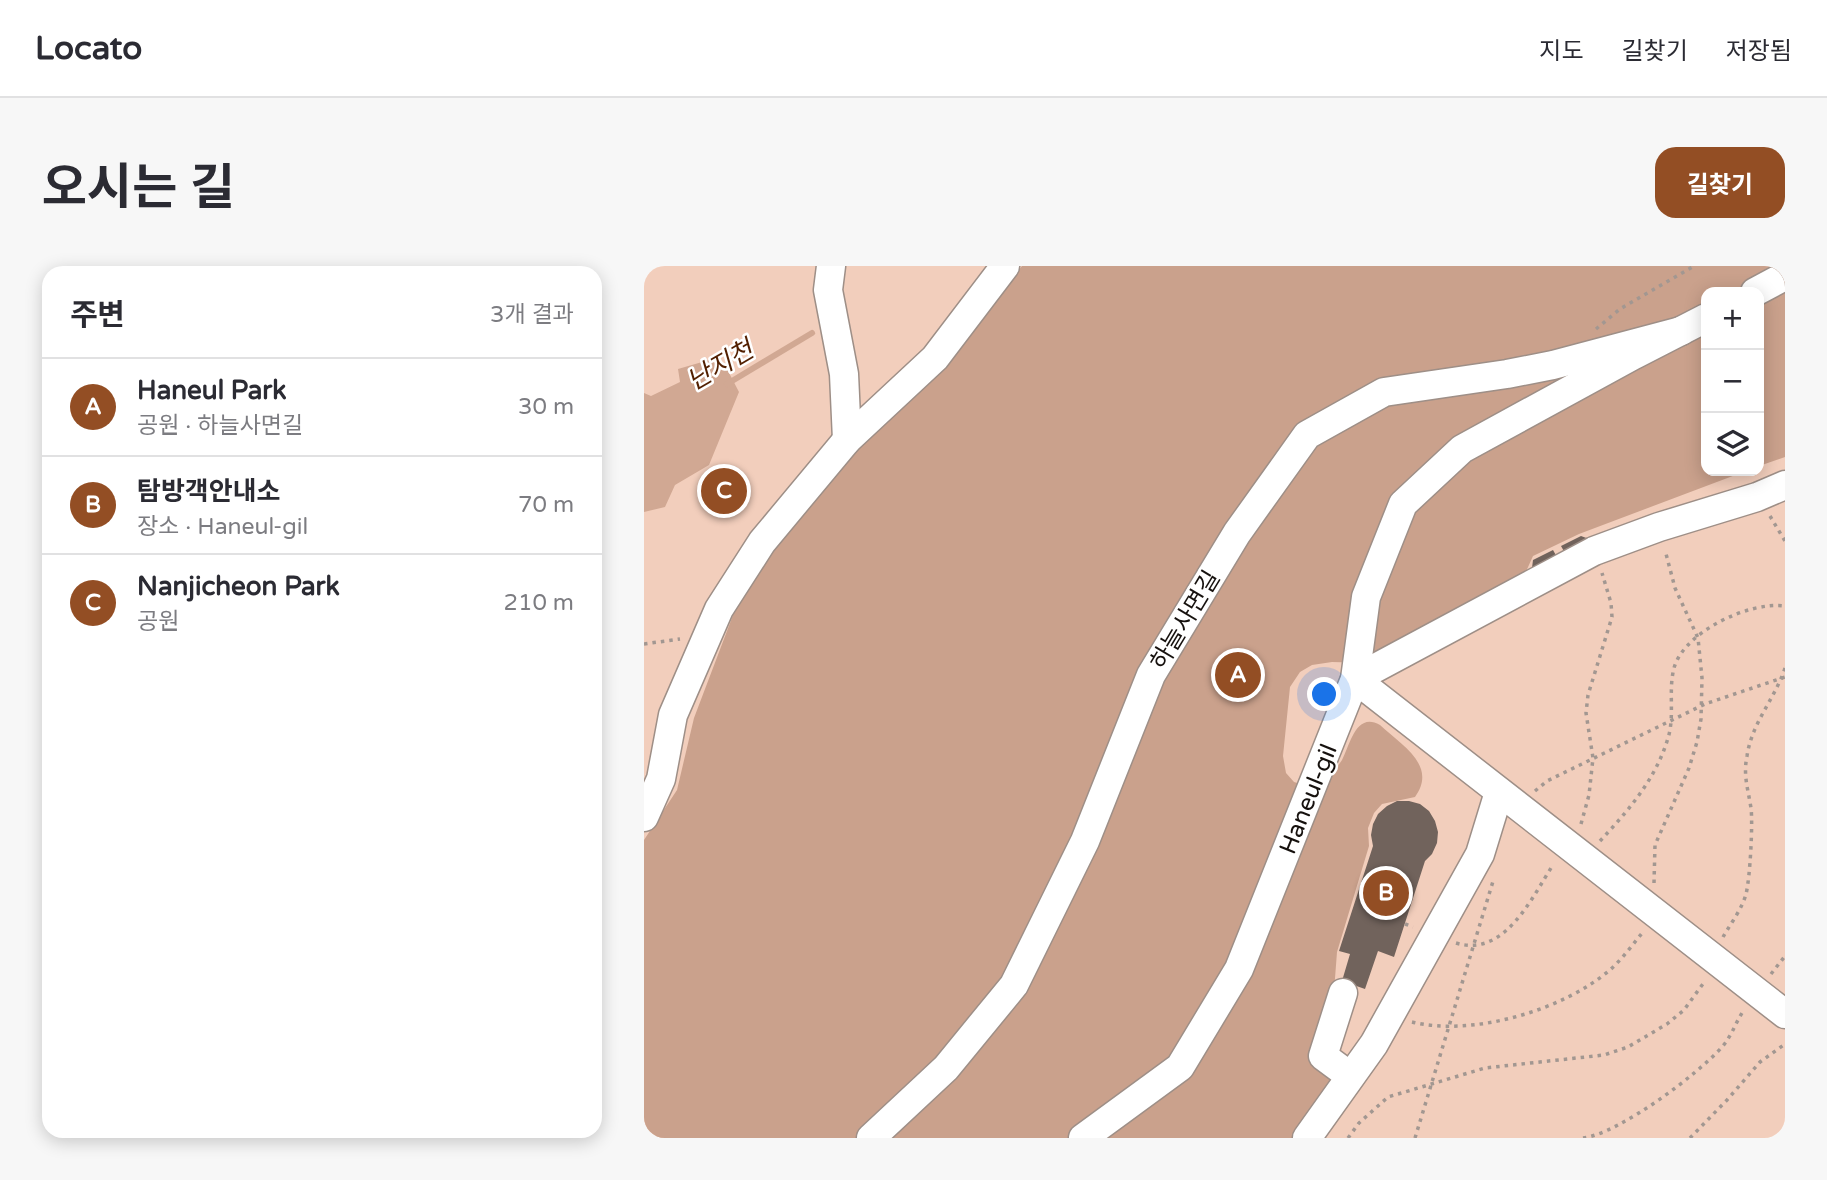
<!DOCTYPE html>
<html lang="ko">
<head>
<meta charset="utf-8">
<style>
	:root { --surface:#fff; --page:#f7f7f7; --text:#2b2b33; --muted:#7c7c81; --line:#e1e1e2; --accent:#934e24 }
	body { margin:0; font-family:"Varela Round","Noto Sans KR",sans-serif; background:var(--page); color:var(--text) }
	.controls { position:absolute; right:21px; top:21px; display:grid; overflow:hidden; border-radius:14px; box-shadow:0 4px 18px #0003 }
	.controls button { width:63px; height:63px; display:grid; place-items:center; padding:0; border:0; border-bottom:2px solid var(--line); background:var(--surface); color:var(--text); font:35px sans-serif }
	.you { position:absolute; left:681px; top:429px; width:24px; height:24px; margin:-18px; border:5px solid #fff; border-radius:50%; background:#1a73e8; box-shadow:0 0 0 10px #1a73e833 }
	.badge { display:grid; place-items:center; width:46px; height:46px; border-radius:50%; background:var(--accent); color:#fff; font-size:23px; font-weight:700 }
	.pin { position:absolute; translate:-50% -50%; border:4px solid #fff; box-shadow:0 2px 7px #0006 }
	.list { margin:0; padding:0; list-style:none }
	h2 { display:flex; justify-content:space-between; align-items:center; height:91px; margin:0; padding:0 28px; font-size:30px }
	h2 small { font-size:23px; font-weight:400; color:var(--muted) }
	.list li { display:grid; grid-template-columns:46px 1fr auto; gap:21px; align-items:center; box-sizing:border-box; height:98px; padding:0 28px; border-top:2px solid var(--line) }
	.list b { display:block; font-size:26px; white-space:nowrap }
	.list p { margin:0; font-size:23px; white-space:nowrap; color:var(--muted) }
	.list em { font-size:23px; font-style:normal; color:var(--muted) }
	.icon { flex:none; width:38px; height:38px; fill:none; stroke:currentColor; stroke-width:2; stroke-linecap:round; stroke-linejoin:round }
	.map { position:relative; flex:none; width:1141px; height:872px; overflow:hidden; border-radius:21px }
	header { display:flex; align-items:center; gap:42px; box-sizing:border-box; height:98px; padding:0 35px; background:var(--surface); border-bottom:2px solid var(--line) }
	header strong { font-size:33px }
	nav { display:flex; gap:38px; margin-inline-start:auto; font-size:24px }
	.intro { display:flex; align-items:center; justify-content:space-between; box-sizing:border-box; height:168px; padding:0 42px }
	h1 { margin:0; font-size:49px }
	.button { padding:18px 32px; border-radius:21px; background:var(--accent); color:#fff; font-size:24px; font-weight:700 }
	main { display:flex; gap:42px; padding:0 42px }
	aside { flex:1; background:var(--surface); border-radius:21px; box-shadow:0 4px 18px #0003 }
	.map>svg:first-child { display:block }
	.green { fill:#f2cebc; fill-rule:evenodd }
	.forest { fill:#caa18c }
	.water { fill:#d1a893 }
	.lines { fill:none; stroke-linecap:round; stroke-linejoin:round }
	.stream { stroke:#d1a893; stroke-width:6 }
	.building { fill:#71635c }
	.minor-casing { stroke:#9e8f87; stroke-width:31 }
	.path { stroke:#a29791; stroke-width:3.5; stroke-dasharray:3.5 5; stroke-linecap:butt }
	.minor { stroke:#fff; stroke-width:28 }
	.labels { text-anchor:middle; stroke-width:5; stroke-linejoin:round; paint-order:stroke }
	.street-label { font-size:24px; fill:#16110e; stroke:#fff }
	.water-label { font-size:26px; font-style:italic; fill:#521f00; stroke:#fff }
</style>
</head>
<body>
<header>
<strong>Locato</strong>
<nav><a>지도</a><a>길찾기</a><a>저장됨</a></nav>
</header>
<div class="intro"><h1>오시는 길</h1><a class="button">길찾기</a></div>
<main>
<aside>
<h2>주변<small>3개 결과</small></h2>
<ul class="list">
<li><span class="badge">A</span><div><b>Haneul Park</b><p>공원 · 하늘사면길</p></div><em>30 m</em></li>
<li><span class="badge">B</span><div><b>탐방객안내소</b><p>장소 · Haneul-gil</p></div><em>70 m</em></li>
<li><span class="badge">C</span><div><b>Nanjicheon Park</b><p>공원</p></div><em>210 m</em></li>
</ul>
</aside>
<div class="map">
<svg width="1141" height="872" viewBox="0 0 1141 872">
	<rect width="100%" height="100%" fill="#fcece4"/>
	<path class="green" d="M0,0H1141V872H0ZM1062,26H1115V205H1062Z"/>
	<path class="forest" d="M378,0H1141V191L1115,200V26H1062V205H1102L935,268L889,290L872,328L723,397L688,396L668,399L656,406L646,421L639,490L642,507L650,516L673,523L678,521C684,512 692,503 698,494C706,479 712,445 736,459C757,479 794,499 771,531L738,538L730,547L724,562L725,580L693,686L684,804L686,818L650,872H0V574L33,524L50,452L94,336L177,216L298,104Z"/>
	<polygon class="water" points="65,94 83,103 95,126 65,199 31,219 21,241 0,246 0,127 7,130 36,116 34,103"/>
	<g class="lines">
		<polyline class="stream" points="83,118 168,67"/>
	</g>
	<g class="building">
		<polygon points="937,270 945,273 922,289 917,280"/>
		<polygon points="909,284 914,293 904,294 888,302 889,294"/>
		<polygon points="753,535 765,535 776,538 785,545 791,555 794,566 793,577 788,588 781,595 750,691 734,685 721,723 698,715 706,688 695,685 729,580 727,569 729,558 734,548 743,540"/>
	</g>
	<g class="lines">
		<g class="minor-casing">
			<g id="minor">
				<polyline points="187,0 184,24 200,108 203,174"/>
				<polyline points="1111,26 1141,10"/>
				<polyline points="1141,219 1113,231 1015,261 950,285 711,413 1141,748"/>
				<polyline points="0,551 17,513 29,449 75,343 118,276 203,174 291,92 361,0"/>
				<polyline points="699,727 679,790 706,810"/>
				<polyline points="227,872 302,802 370,719 441,575 507,409 593,267 663,169 740,126 863,108 909,99 1037,65"/>
				<polyline points="439,872 536,801 595,703 711,413 722,331 759,238 818,183 990,89 1062,52"/>
				<polyline points="663,872 730,778 836,588 855,526"/>
			</g>
		</g>
		<g class="path">
			<polyline points="952,63 976,43 1050,0"/>
			<polyline points="1126,250 1141,275"/>
			<polyline points="0,378 36,373"/>
			<polyline points="891,525 903,515 1061,438 1141,411"/>
			<polyline points="937,558 945,529 949,492 942,447 944,429 968,351 967,337 958,307"/>
			<path d="M956,575C984,545 1012,513 1024,472C1031,450 1024,425 1030,402C1040,366 1105,335 1141,340"/>
			<polyline points="1010,617 1011,579 1045,502 1053,476 1057,453 1058,412 1054,372 1031,322 1021,284"/>
			<polyline points="761,658 769,661"/>
			<path d="M1079,671C1087,657 1098,643 1102,628C1106,613 1109,557 1107,542C1104,523 1099,509 1103,490C1108,456 1131,433 1141,402"/>
			<path d="M812,677C861,692 888,631 909,599"/>
			<polyline points="1127,708 1141,690"/>
			<path d="M768,756C829,771 920,744 967,703C979,692 989,678 999,666"/>
			<polyline points="704,872 715,857 744,831 841,802 960,789 984,781 1023,758 1040,744 1061,715"/>
			<polyline points="771,872 850,612"/>
			<path d="M939,872C976,867 1053,809 1078,781C1089,768 1091,757 1100,744"/>
			<polyline points="1046,872 1083,834 1116,796 1141,778"/>
		</g>
		<use href="#minor" class="minor"/>
	</g>
	<g class="labels">
		<g class="street-label">
			<text transform="translate(541 354) rotate(-59)" y="8">하늘사면길</text>
			<text transform="translate(664 533) rotate(-68)" y="8">Haneul-gil</text>
		</g>
		<g class="water-label">
			<text transform="translate(76 99) rotate(-30)" y="9">난지천</text>
		</g>
	</g>
</svg>
<div class="controls">
<button>+</button>
<button>−</button>
<button><svg class="icon" aria-label="layers" viewBox="0 0 24 24"><path d="M12 4l9 5-9 5-9-5zM3 14l9 5 9-5"/></svg></button>
</div>
<div class="you"></div>
<div class="pin badge" style="left:594px;top:409px">A</div>
<div class="pin badge" style="left:742px;top:627px">B</div>
<div class="pin badge" style="left:80px;top:225px">C</div>
</div>
</main>
</body>
</html>
